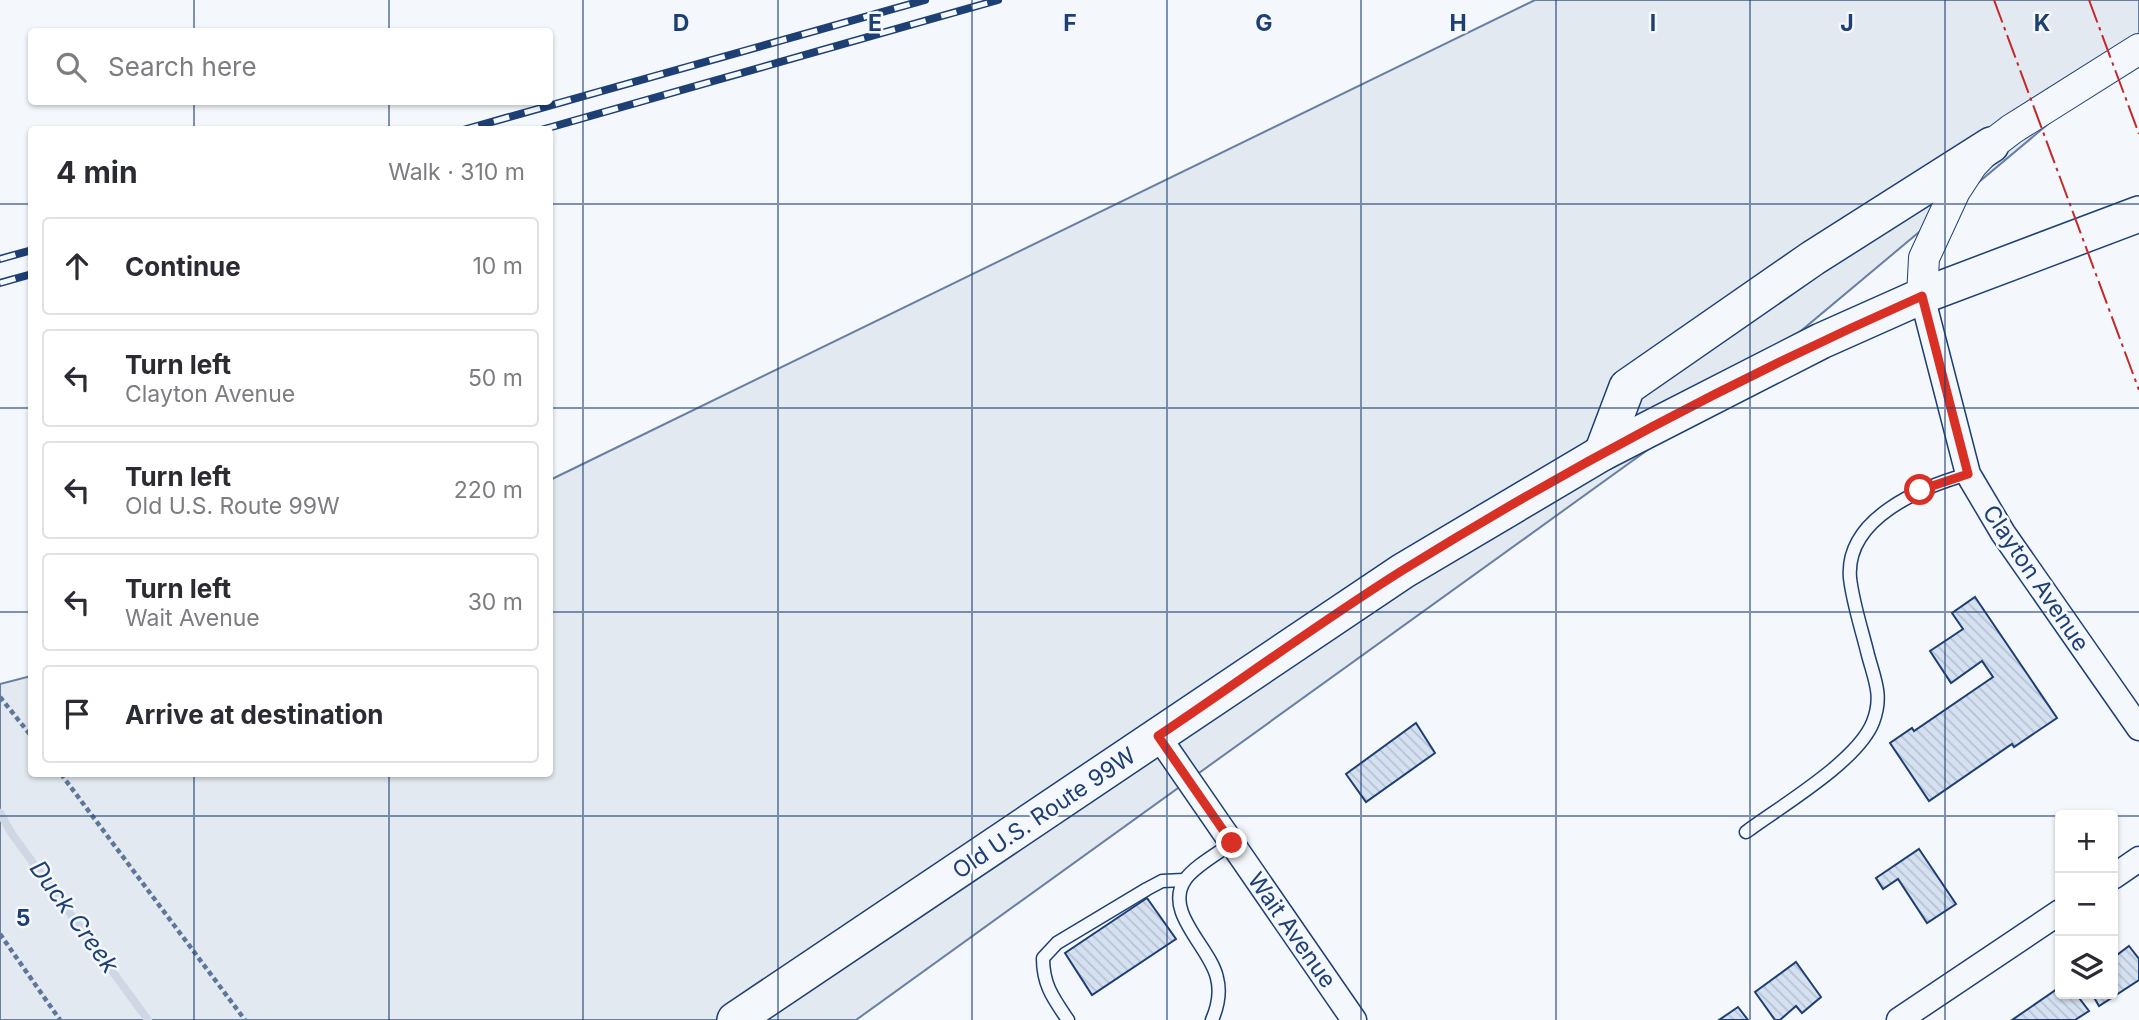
<!DOCTYPE html>
<html lang="en">
<head>
<meta charset="utf-8">
<style>
	:root { --surface:#fff; --page:#f7f7f7; --text:#2b2b33; --muted:#7c7c81; --line:#e1e1e2 }
	body { margin:0; font-family:Inter,sans-serif; background:var(--page); color:var(--text) }
	.controls { position:absolute; right:21px; bottom:21px; display:grid; overflow:hidden; border-radius:7px; box-shadow:0 2px 5px #0004 }
	.controls button { width:63px; height:63px; display:grid; place-items:center; padding:0; border:0; border-bottom:2px solid var(--line); background:var(--surface); color:var(--text); font:35px sans-serif }
	.stop { position:absolute; width:21px; height:21px; margin:-16px; border:5px solid #d93025; border-radius:50%; background:#fff }
	.stop.end { background:#d93025; border-color:#fff; box-shadow:0 2px 7px #0008 }
	.list { margin:0; padding:0; list-style:none }
	h2 { display:flex; justify-content:space-between; align-items:center; height:91px; margin:0; padding:0 28px; font-size:30px }
	h2 small { font-size:23px; font-weight:400; color:var(--muted) }
	.list li { display:grid; grid-template-columns:46px 1fr auto; gap:21px; align-items:center; box-sizing:border-box; height:98px; margin:0 14px 14px; padding:0 14px; border:2px solid var(--line); border-radius:7px }
	.list b { display:block; font-size:26px; white-space:nowrap }
	.list p { margin:0; font-size:23px; white-space:nowrap; color:var(--muted) }
	.list em { font-size:23px; font-style:normal; color:var(--muted) }
	.icon { flex:none; width:38px; height:38px; fill:none; stroke:currentColor; stroke-width:2; stroke-linecap:round; stroke-linejoin:round }
	.map { position:relative; flex:none; width:2139px; height:1020px; overflow:hidden }
	.search { position:absolute; background:var(--surface); box-shadow:0 2px 5px #0004; left:28px; top:28px; width:525px; height:77px; display:flex; align-items:center; gap:18px; box-sizing:border-box; padding:0 24px; border-radius:7px; color:var(--muted); font-size:26px }
	.panel { position:absolute; background:var(--surface); box-shadow:0 2px 5px #0004; left:28px; top:126px; width:525px; height:651px; border-radius:7px }
	.map>svg:first-child { display:block }
	.grass { fill:#e3e9f0; stroke:#687fa3; stroke-width:2 }
	.lines { fill:none; stroke-linecap:round; stroke-linejoin:round }
	.stream { stroke:#cfd7e4; stroke-width:8 }
	.building { fill:url(#building-back-hatch); stroke:#1d3f73; stroke-width:2 }
	.service-casing { stroke:#1d3f73; stroke-width:15 }
	.minor-casing { stroke:#1d3f73; stroke-width:27 }
	.tertiary-casing { stroke:#1d3f73; stroke-width:32 }
	.secondary-casing { stroke:#1d3f73; stroke-width:38 }
	.path { stroke:#5e769c; stroke-width:4.5; stroke-dasharray:5 3.5; stroke-linecap:butt }
	.service { stroke:#f4f7fb; stroke-width:12 }
	.minor { stroke:#f4f7fb; stroke-width:24 }
	.tertiary { stroke:#f4f7fb; stroke-width:30 }
	.secondary { stroke:#f4f7fb; stroke-width:35 }
	.rail-casing { stroke:#1d3f73; stroke-width:8 }
	.rail { stroke:#f4f7fb; stroke-width:5; stroke-dasharray:16; stroke-linecap:butt }
	.power { stroke:#c62828; stroke-width:2; stroke-dasharray:24 5 3.5 5; stroke-linecap:butt }
	.route { stroke:#d93025; stroke-width:9 }
	.grid { fill:none; stroke:#1d3f73; stroke-width:2; stroke-opacity:0.55 }
	.labels { text-anchor:middle; stroke-width:5; stroke-linejoin:round; paint-order:stroke }
	.street-label { font-size:23px; fill:#1d3f73; stroke:#f4f7fb }
	.water-label { font-size:24px; font-style:italic; fill:#1d3f73; stroke:#f4f7fb }
	.grid-label { font-size:23px; text-anchor:middle; font-weight:bold; fill:#1d3f73; stroke:#f4f7fb; stroke-width:5; stroke-linejoin:round; paint-order:stroke }
</style>
</head>
<body>
<div class="map">
<svg width="2139" height="1020" viewBox="0 0 2139 1020">
	<defs>
		<pattern id="building-back-hatch" width="6" height="6" patternUnits="userSpaceOnUse" patternTransform="scale(1.75)"><rect width="6" height="6" fill="#d5e0f0"/><path d="M-1 5l2 2M0 0l6 6M5-1l2 2" fill="none" stroke="#b6c1d1"/></pattern>
	</defs>
	<rect width="100%" height="100%" fill="#f4f7fb"/>
	<polygon class="grass" points="1535,0 2139,0 2139,48 1728,392 856,1020 0,1020 0,684 31,676 32,774 550,774 550,480"/>
	<g class="lines">
		<polyline class="stream" points="0,813 12,834 148,1020"/>
	</g>
	<g class="building">
		<polygon points="1975,597 2057,718 2014,747 2012,744 1929,801 1890,743 1912,728 1914,731 1993,677 1982,661 1951,683 1930,651 1963,629 1952,613"/>
		<polygon points="1416,723 1435,753 1366,802 1346,774"/>
		<polygon points="1919,849 1956,904 1927,923 1898,879 1883,889 1876,878"/>
		<polygon points="1147,898 1176,939 1092,995 1065,953"/>
		<polygon points="2129,946 2139,959 2139,980 2099,1006 2092,994 2113,994 2113,958"/>
		<polygon points="1796,962 1821,997 1802,1013 1796,1006 1780,1020 1775,1020 1755,992"/>
		<polygon points="2060,987 2060,994 2076,994 2089,1011 2075,1020 2012,1020"/>
		<polygon points="1738,1007 1748,1020 1719,1020"/>
	</g>
	<g class="lines">
		<g class="service-casing">
			<g id="service">
				<path d="M1746,832C1781,806 1858,761 1873,722C1883,696 1875,681 1868,655C1862,630 1853,604 1850,578C1845,518 1922,487 1968,474"/>
				<path d="M1068,1020C1053,998 1043,985 1043,958L1057,943L1147,889L1162,881L1184,880"/>
				<path d="M1212,1020C1218,1006 1221,993 1217,978C1211,948 1163,912 1185,880C1193,867 1220,852 1232,843"/>
			</g>
		</g>
		<g class="minor-casing">
			<g id="minor">
				<polyline points="1922,296 1968,474 2003,533 2139,728"/>
				<polyline points="1158,736 1354,1020"/>
				<polyline points="2113,877 2139,859"/>
				<polyline points="1899,1020 2060,912"/>
			</g>
		</g>
		<g class="tertiary-casing">
			<polyline id="tertiary" points="1922,296 1924,258 1955,191 1972,165 1991,145 2012,129 2139,49"/>
		</g>
		<g class="secondary-casing">
			<g id="secondary">
				<polyline points="1602,453 1627,387 1813,258 1991,145"/>
				<polyline points="735,1020 1403,571 1602,453 1821,341 1922,296 2139,214"/>
			</g>
		</g>
		<g class="path">
			<polyline points="0,697 32,737"/>
			<polyline points="61,774 245,1020"/>
			<polyline points="0,934 60,1020"/>
		</g>
		<use href="#service" class="service"/>
		<use href="#minor" class="minor"/>
		<use href="#tertiary" class="tertiary"/>
		<use href="#secondary" class="secondary"/>
		<g class="rail-casing">
			<g id="rail">
				<polyline points="463,130 925,0"/>
				<polyline points="541,130 998,0"/>
				<polyline points="0,259 32,250"/>
				<polyline points="0,283 32,274"/>
			</g>
		</g>
		<use href="#rail" class="rail"/>
		<g class="power">
			<polyline points="1994,0 2139,390"/>
			<polyline points="2089,0 2139,134"/>
		</g>
	</g>
	<g class="lines">
		<path class="route" d="M1232,843L1158,736C1240,681 1320,622 1403,570C1569,467 1743,375 1922,296L1968,474L1920,490"/>
	</g>
	<path class="grid" d="M194,0V32M389,0V32M583,0V1020M778,0V1020M972,0V1020M1167,0V1020M1361,0V1020M1556,0V1020M1750,0V1020M1945,0V1020M194,102V130M389,102V130M0,204H32M550,204H2139M0,408H32M550,408H2139M0,612H32M550,612H2139M194,774V1020M389,774V1020M0,816H2060M2113,816H2139"/>
	<g class="labels">
		<g class="street-label">
			<text transform="translate(2036 578) rotate(56)" y="8">Clayton Avenue</text>
			<text transform="translate(1044 813) rotate(-34)" y="8">Old U.S. Route 99W</text>
			<text transform="translate(1292 930) rotate(55)" y="8">Wait Avenue</text>
		</g>
		<g class="water-label">
			<text transform="translate(74 917) rotate(54)" y="8">Duck Creek</text>
		</g>
	</g>
	<g class="grid-label">
		<text x="681" y="31">D</text>
		<text x="875" y="31">E</text>
		<text x="1070" y="31">F</text>
		<text x="1264" y="31">G</text>
		<text x="1458" y="31">H</text>
		<text x="1653" y="31">I</text>
		<text x="1847" y="31">J</text>
		<text x="2042" y="31">K</text>
		<text x="23" y="926">5</text>
	</g>
</svg>
<div class="controls">
<button>+</button>
<button>−</button>
<button><svg class="icon" aria-label="layers" viewBox="0 0 24 24"><path d="M12 4l9 5-9 5-9-5zM3 14l9 5 9-5"/></svg></button>
</div>
<div class="stop" style="left:1920px;top:490px"></div>
<div class="stop end" style="left:1232px;top:843px"></div>
<div class="search"><svg class="icon" aria-label="search" viewBox="0 0 24 24"><circle cx="10" cy="10" r="6"/><path d="M15 15l6 6"/></svg>Search here</div>
<section class="panel">
<h2>4 min<small>Walk · 310 m</small></h2>
<ul class="list">
<li><svg class="icon" aria-label="ahead" viewBox="0 0 24 24"><path d="M12 20V5M6 11l6-6 6 6"/></svg><div><b>Continue</b></div><em>10 m</em></li>
<li><svg class="icon" aria-label="left" viewBox="0 0 24 24"><path d="M17 20v-9H6M10 6l-5 5 5 5"/></svg><div><b>Turn left</b><p>Clayton Avenue</p></div><em>50 m</em></li>
<li><svg class="icon" aria-label="left" viewBox="0 0 24 24"><path d="M17 20v-9H6M10 6l-5 5 5 5"/></svg><div><b>Turn left</b><p>Old U.S. Route 99W</p></div><em>220 m</em></li>
<li><svg class="icon" aria-label="left" viewBox="0 0 24 24"><path d="M17 20v-9H6M10 6l-5 5 5 5"/></svg><div><b>Turn left</b><p>Wait Avenue</p></div><em>30 m</em></li>
<li><svg class="icon" aria-label="arrive" viewBox="0 0 24 24"><path d="M6 21V4h12l-3 4 3 4H6"/></svg><div><b>Arrive at destination</b></div></li>
</ul>
</section>
</div>
</body>
</html>
